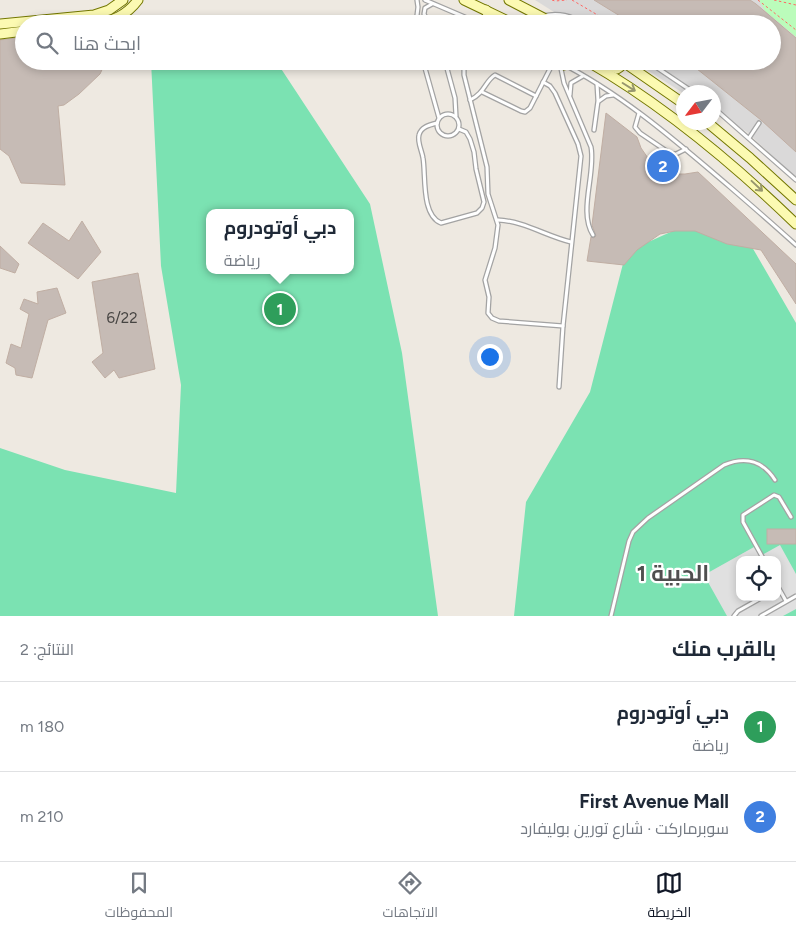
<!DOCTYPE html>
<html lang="ar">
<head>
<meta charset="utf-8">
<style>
	:root { --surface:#fff; --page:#f6f6f7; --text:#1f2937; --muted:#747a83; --line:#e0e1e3; --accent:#111827 }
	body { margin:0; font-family:Figtree,Cairo,sans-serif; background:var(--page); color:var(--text); direction:rtl }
	.controls { position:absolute; right:15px; bottom:15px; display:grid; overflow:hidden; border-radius:10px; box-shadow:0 2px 8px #0003 }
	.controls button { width:45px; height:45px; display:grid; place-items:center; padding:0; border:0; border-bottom:1px solid var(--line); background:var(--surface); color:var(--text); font:25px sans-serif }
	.compass { position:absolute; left:676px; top:85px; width:45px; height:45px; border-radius:50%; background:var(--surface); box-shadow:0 2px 8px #0003; rotate:238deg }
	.you { position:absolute; left:489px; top:356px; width:18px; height:18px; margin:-12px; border:4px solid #fff; border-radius:50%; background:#1a73e8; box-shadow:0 0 0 8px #1a73e833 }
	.badge { display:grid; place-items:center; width:32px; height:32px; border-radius:50%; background:var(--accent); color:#fff; font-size:16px; font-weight:700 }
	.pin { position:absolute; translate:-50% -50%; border:2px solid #fff; box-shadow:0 1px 5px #0006 }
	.popup { position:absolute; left:206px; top:209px; width:148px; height:65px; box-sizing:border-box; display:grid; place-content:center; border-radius:10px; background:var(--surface); filter:drop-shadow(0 1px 4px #0005); font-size:16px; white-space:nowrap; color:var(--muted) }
	.popup b { font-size:19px; color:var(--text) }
	.popup::after { content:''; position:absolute; left:50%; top:100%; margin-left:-10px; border:10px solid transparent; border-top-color:var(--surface) }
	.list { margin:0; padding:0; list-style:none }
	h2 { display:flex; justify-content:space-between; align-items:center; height:65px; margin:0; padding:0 20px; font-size:21px }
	h2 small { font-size:16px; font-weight:400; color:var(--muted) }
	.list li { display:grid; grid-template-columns:32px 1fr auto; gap:15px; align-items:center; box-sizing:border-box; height:90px; padding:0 20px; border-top:1px solid var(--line) }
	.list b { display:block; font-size:19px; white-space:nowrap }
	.list p { margin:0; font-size:16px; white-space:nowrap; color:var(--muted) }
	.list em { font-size:16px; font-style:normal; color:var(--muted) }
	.icon { flex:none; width:28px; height:28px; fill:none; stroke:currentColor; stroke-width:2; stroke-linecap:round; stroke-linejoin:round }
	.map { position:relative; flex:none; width:796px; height:616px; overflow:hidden; direction:ltr }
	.search { position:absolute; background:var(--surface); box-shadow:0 2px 8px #0003; left:15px; right:15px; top:15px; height:55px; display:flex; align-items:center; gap:12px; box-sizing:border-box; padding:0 18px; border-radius:28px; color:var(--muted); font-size:19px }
	.sheet { height:245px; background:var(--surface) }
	nav { display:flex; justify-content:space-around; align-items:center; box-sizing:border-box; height:70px; border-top:1px solid var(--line); background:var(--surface); font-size:14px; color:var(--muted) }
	nav a { display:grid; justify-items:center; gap:2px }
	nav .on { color:var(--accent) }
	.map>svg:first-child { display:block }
	.residential { fill:#dad9d9 }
	.park { fill:#bbfcbb }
	.pitch { fill:#7be2b2; fill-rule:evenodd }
	.parking { fill:#e0e0e0; fill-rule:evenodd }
	.building { fill:#c6bbb5; stroke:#c0aea3 }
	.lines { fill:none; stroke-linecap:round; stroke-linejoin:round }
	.lane-casing { stroke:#a3a3a3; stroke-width:5.5 }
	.secondary-casing { stroke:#737700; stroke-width:11 }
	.path { stroke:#ff6662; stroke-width:1; stroke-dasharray:2.5 2.5; stroke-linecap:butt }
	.lane { stroke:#fff; stroke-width:3 }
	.secondary { stroke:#fcfab2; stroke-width:9 }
	.oneway { stroke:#97966e }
	.labels { text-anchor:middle; stroke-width:4.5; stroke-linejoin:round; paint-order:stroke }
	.number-label { font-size:15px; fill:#464442 }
	.district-label { font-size:22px; font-weight:bold; fill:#4f4f4f; stroke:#fff }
</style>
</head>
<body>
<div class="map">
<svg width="796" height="616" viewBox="0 0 796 616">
	<rect width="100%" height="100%" fill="#eee9e1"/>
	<polygon class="residential" points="535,0 796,0 796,178 747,132 714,111 714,92 683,93 633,61 772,61 772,24 573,24"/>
	<polygon class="park" points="759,0 796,0 796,37 765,11"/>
	<g class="pitch">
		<path d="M151,61H276L370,204L402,353L438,616H0V448L65,470L176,493L181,385L161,266ZM210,213H350V270H210Z"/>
		<path d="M684,226L752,247L796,323V616H514L526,502L590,392L626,252ZM740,560H777V597H740Z"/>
	</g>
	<path class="parking" d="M780,545L796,574V609L783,616H727L704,575L754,547L760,556ZM740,560H777V597H740Z"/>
	<g class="building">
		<polygon points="594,0 750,0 756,4 796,38 796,152 761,120 687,61 772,61 772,24 633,24"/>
		<polygon points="24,37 24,61 106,61 100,74 79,94 64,105 58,106 65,185 21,183 9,156 0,149 0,40"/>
		<polygon points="606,113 637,137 641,148 650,161 660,170 670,174 685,174 698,172 796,264 796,304 761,250 727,244 695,231 675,231 660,234 637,250 624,265 587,261 591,237 594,238 596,236 592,225"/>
		<polygon points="82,221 101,252 78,279 28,243 43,223 69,241"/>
		<polygon points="0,246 19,264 15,273 0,268"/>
		<polygon points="138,273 155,369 119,378 114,370 105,378 92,362 103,353 92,282"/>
		<polygon points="57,288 66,313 48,320 32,378 16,375 15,368 6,363 11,344 21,348 29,314 20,309 24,299 38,304 37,292"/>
		<rect x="767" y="529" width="29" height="15"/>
	</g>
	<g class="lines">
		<g class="lane-casing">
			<g id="lane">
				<polyline points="425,0 481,24"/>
				<polyline points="432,4 425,8 424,14 428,21 434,24"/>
				<path d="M543,16C559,12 571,16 585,24"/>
				<polyline points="416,24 418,7 417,0"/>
				<polyline points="423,61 439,118"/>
				<polyline points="445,61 455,98 456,116"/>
				<polyline points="464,61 464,75 487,167 488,194 498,225 495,248 485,280 489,297 488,313 492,318 499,321 563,326"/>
				<path d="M557,61C621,93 676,141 730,187C752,206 774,225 796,245"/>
				<polyline points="647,61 693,92"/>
				<path d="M560,64L564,83L591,147C596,174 578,211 593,235"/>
				<polyline points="543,82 550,86 555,93 578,144 581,156 563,326 559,387"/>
				<polyline points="482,92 521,111 525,112 530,108 554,61"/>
				<polyline points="570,95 571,83 583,76"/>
				<path d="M470,100C485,93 485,81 495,75L536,96"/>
				<polyline points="599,101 606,96 613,95"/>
				<polyline points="714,108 796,180"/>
				<polyline points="639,113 635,127 640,133 671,154 676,154 686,149"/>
				<circle cx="448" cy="125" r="11"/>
				<path d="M437,123C429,125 421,127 419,135C417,142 422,151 423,158C426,175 421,215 441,223L477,213L482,208L484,202L476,169L474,152L470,139L466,132L459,129"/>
				<polyline points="594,130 598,101 597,84"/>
				<polyline points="749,138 759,123"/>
				<path d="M498,220C524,221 546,236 571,242"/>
				<polyline points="764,560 743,522 743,515 774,495 779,497 791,517"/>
				<polyline points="777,585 786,601"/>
				<path d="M611,616L629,541L633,532L648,518L724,465C745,456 763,461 775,480"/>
				<polyline points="734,616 738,611 763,597"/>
				<polyline points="761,616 796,596"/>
			</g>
		</g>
		<g class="secondary-casing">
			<g id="secondary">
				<polyline points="464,0 514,24"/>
				<polyline points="509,0 555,24"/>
				<polyline points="486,10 492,24"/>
				<polyline points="0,24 94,15 109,10 123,0"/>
				<path d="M93,24C113,21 126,16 138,0"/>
				<polyline points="0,34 24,31"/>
				<path d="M587,61C665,106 732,162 796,224"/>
				<polyline points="601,61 617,69 620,67 620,61"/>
				<polyline points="622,61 684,104"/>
				<polyline points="564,65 581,61"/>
				<polyline points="707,122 750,158 796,200"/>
			</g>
		</g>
		<g class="path">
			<polyline points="552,0 555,1 567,0"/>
			<polyline points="572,0 613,24"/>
			<polyline points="758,0 796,30"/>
			<polyline points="774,0 796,5"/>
			<polyline points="672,61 677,64 673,70"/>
		</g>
		<use href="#lane" class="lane"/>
		<use href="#secondary" class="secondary"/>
	</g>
	<defs><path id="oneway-shaft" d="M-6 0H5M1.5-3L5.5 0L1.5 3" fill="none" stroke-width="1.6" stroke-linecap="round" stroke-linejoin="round" transform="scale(1.25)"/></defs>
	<g class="oneway">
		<use href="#oneway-shaft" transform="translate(629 87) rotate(32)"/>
		<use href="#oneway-shaft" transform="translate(757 186) rotate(43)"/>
	</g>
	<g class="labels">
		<g class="number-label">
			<text x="122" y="323">6/22</text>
		</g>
		<g class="district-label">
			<text x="673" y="581">الحبية 1</text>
		</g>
	</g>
</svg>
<div class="controls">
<button><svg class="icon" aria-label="locate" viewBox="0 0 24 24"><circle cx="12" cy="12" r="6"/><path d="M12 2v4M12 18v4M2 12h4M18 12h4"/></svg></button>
</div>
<svg class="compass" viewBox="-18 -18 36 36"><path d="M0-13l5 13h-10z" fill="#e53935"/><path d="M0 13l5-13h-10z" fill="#747a83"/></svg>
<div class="you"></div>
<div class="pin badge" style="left:280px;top:309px;background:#2e9e5b">1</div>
<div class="popup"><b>دبي أوتودروم</b>رياضة</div>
<div class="pin badge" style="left:663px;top:166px;background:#3f7fe0">2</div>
<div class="search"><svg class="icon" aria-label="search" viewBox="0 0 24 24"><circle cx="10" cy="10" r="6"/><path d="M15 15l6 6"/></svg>ابحث هنا</div>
</div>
<section class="sheet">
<h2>بالقرب منك<small>النتائج: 2</small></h2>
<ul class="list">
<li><span class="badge" style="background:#2e9e5b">1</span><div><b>دبي أوتودروم</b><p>رياضة</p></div><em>180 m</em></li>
<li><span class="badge" style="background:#3f7fe0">2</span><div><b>First Avenue Mall</b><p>سوبرماركت · شارع تورين بوليفارد</p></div><em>210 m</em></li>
</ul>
</section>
<nav>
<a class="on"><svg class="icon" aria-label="map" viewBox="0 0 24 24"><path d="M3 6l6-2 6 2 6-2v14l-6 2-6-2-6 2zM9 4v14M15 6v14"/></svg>الخريطة</a>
<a><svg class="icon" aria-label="directions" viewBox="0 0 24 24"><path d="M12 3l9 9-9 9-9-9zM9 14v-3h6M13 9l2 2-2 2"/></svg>الاتجاهات</a>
<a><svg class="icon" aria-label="saved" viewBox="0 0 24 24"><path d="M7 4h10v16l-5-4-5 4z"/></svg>المحفوظات</a>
</nav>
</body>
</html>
